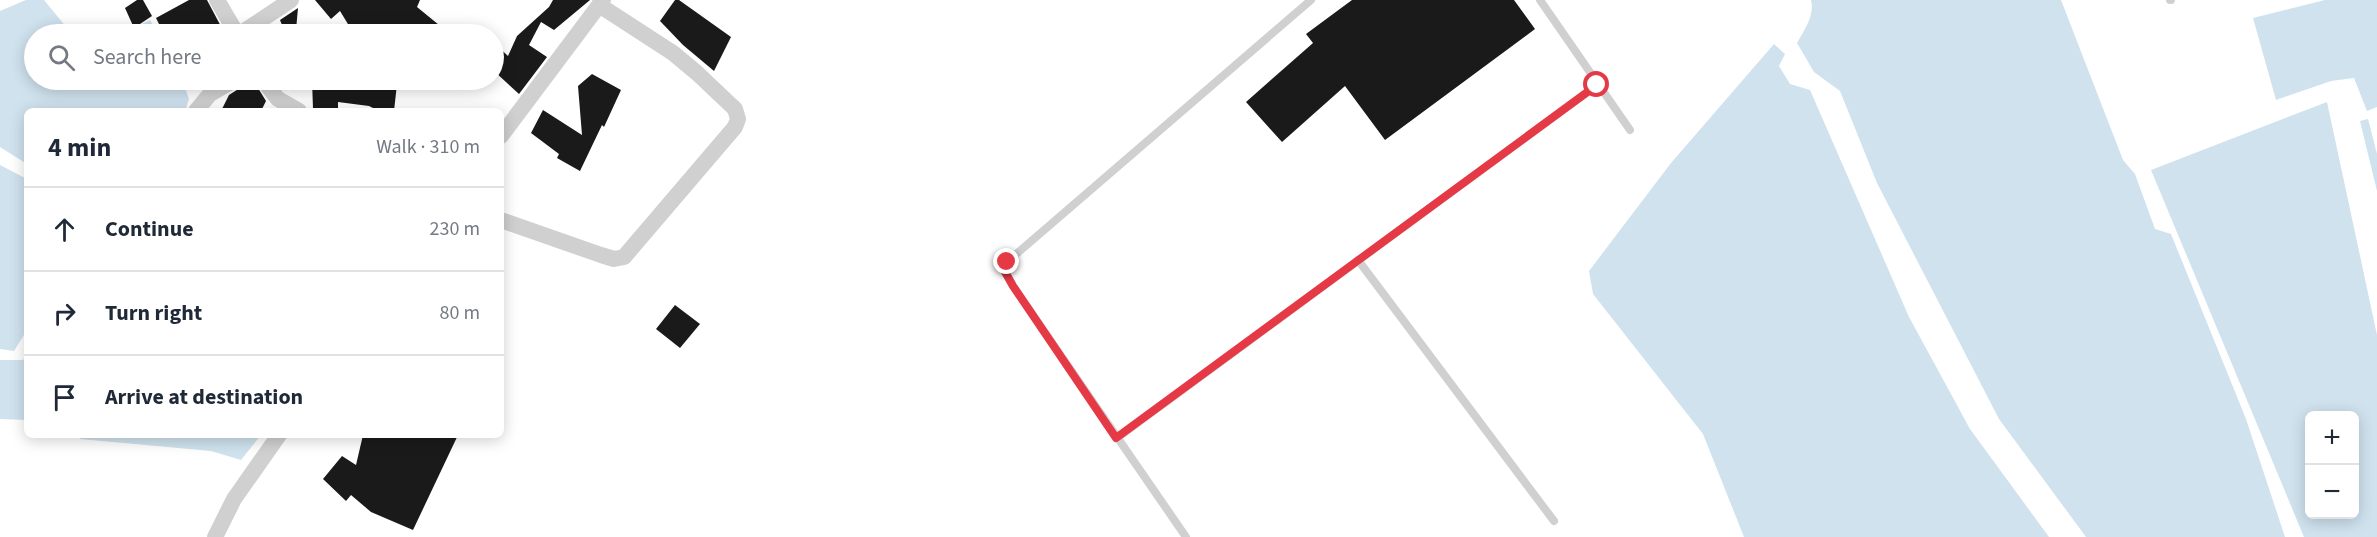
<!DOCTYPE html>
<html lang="en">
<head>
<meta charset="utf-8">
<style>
	:root { --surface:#fff; --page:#f2f2f3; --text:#1f2937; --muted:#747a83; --line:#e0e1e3 }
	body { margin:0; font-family:"Source Sans 3",sans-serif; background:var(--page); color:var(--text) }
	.controls { position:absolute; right:18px; bottom:18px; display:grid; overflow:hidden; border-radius:9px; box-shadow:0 3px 15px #0003 }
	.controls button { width:54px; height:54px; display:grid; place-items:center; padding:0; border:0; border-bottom:2px solid var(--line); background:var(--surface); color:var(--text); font:30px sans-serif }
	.stop { position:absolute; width:18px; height:18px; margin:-14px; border:4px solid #e63946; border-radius:50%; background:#fff }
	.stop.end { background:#e63946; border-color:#fff; box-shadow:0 2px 6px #0008 }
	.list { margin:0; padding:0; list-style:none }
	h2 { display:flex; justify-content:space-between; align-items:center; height:78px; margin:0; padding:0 24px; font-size:26px }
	h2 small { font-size:20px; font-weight:400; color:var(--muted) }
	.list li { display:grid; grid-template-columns:39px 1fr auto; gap:18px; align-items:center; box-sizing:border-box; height:84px; padding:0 24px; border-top:2px solid var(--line) }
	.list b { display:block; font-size:22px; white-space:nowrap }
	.list em { font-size:20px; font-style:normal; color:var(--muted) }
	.icon { flex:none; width:33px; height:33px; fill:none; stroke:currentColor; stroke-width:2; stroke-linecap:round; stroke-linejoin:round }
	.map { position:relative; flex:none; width:2377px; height:537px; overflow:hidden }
	.search { position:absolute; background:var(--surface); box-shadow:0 3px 15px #0003; left:24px; top:24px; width:480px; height:66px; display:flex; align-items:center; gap:15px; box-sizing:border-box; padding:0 21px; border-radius:33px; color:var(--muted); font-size:22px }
	.panel { position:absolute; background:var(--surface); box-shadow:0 3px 15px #0003; left:24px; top:108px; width:480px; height:330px; border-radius:9px }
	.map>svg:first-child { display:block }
	.water { fill:#cfe2ee; fill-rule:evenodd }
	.building { fill:#1a1a1a }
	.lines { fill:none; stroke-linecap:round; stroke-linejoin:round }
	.lane { stroke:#d0d0d0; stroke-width:8 }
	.street { stroke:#d0d0d0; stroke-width:16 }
	.route { stroke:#e63946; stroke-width:8 }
</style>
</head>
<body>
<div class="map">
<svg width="2377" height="537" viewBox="0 0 2377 537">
	<rect width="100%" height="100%" fill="#fff"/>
	<g class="water">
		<polygon points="26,0 44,0 72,34 34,34 34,80 182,80 189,99 185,111 27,111 27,164 0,147 0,11"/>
		<path d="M1811,0H2061L2123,160L2135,174L2155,229L2171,234L2246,419L2285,537H2086L1999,419L1877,183L1840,91L1814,72L1797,43C1804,30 1815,16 1811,0Z"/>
		<polygon points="2325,0 2377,0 2377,107 2367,111 2354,78 2331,81 2276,100 2253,18"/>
		<polygon points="150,20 158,34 121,34"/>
		<polygon points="1774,44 1785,54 1779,66 1790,84 1810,90 1909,317 1970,429 2049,537 1744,537 1703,434 1593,294 1589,271 1671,163"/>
		<path d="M2327,102L2377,335V537H2304L2151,170ZM2310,416H2354V514H2310Z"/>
		<polygon points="2368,119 2377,154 2377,191 2360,121"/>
		<polygon points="0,165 27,179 27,330 14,351 0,349"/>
		<polygon points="27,354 27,420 0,419 0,360 23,360"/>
		<polygon points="81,435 261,435 241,460 211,451 80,439"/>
	</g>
	<g class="building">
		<polygon points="137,0 143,0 152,16 134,28 125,8"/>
		<polygon points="189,0 207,0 225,34 164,34 156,18"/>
		<polygon points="315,0 420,0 417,7 450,34 354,34 340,11 331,19"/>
		<polygon points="553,0 590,0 554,30 541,22 529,45 547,57 519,94 494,71 494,43 508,56 517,36 549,7"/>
		<polygon points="675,0 679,0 731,37 714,71 683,45 660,21"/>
		<polygon points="1352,0 1514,0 1535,29 1385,140 1345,86 1282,142 1246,102 1313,43 1306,34"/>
		<polygon points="298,8 296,30 284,30 280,20"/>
		<polygon points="592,74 621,90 604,127 602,125 580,171 557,158 559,154 531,133 543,110 582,135 578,86"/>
		<polygon points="244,80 253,80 266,101 261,111 221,111 229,95 243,86"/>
		<polygon points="312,80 376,80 397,84 394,111 379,111 369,106 338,102 338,108 313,109"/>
		<polygon points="675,305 700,324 680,348 656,329"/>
		<polygon points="363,435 458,435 413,530 371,512 351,495 346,501 323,479 342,456 356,465"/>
	</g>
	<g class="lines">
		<g class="lane">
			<polyline points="1540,0 1630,130"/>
			<polyline points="2170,0 2171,0"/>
			<polyline points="1358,260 1554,521"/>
			<polyline points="1117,438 1597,85"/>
			<polyline points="1186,537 1013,286 1004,270 1007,262 1311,0"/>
		</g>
		<g class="street">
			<polyline points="217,0 237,34"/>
			<polyline points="240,34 291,0"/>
			<polyline points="263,80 278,99 299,111"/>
			<polyline points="196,111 210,94 234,80"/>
			<polyline points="501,136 603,0"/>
			<polyline points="501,220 601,255 614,259 624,257 735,127 738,119 735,109 697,73 673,53 599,5"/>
			<polyline points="215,537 234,499 279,435"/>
		</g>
	</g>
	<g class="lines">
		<polyline class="route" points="1007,262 1004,270 1013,286 1116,438 1597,85"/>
	</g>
</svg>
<div class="controls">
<button>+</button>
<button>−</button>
</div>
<div class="stop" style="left:1597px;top:85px"></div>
<div class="stop end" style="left:1007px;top:262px"></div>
<div class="search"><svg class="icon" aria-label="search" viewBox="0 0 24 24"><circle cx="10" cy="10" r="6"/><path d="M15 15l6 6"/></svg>Search here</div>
<section class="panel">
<h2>4 min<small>Walk · 310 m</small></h2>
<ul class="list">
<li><svg class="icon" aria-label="ahead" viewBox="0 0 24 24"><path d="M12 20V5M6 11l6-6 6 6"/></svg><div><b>Continue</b></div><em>230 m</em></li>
<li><svg class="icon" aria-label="right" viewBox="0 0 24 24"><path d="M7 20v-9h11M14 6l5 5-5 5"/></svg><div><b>Turn right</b></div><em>80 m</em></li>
<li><svg class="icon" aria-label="arrive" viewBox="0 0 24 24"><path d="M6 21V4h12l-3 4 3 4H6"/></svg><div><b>Arrive at destination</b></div></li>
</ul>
</section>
</div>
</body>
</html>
